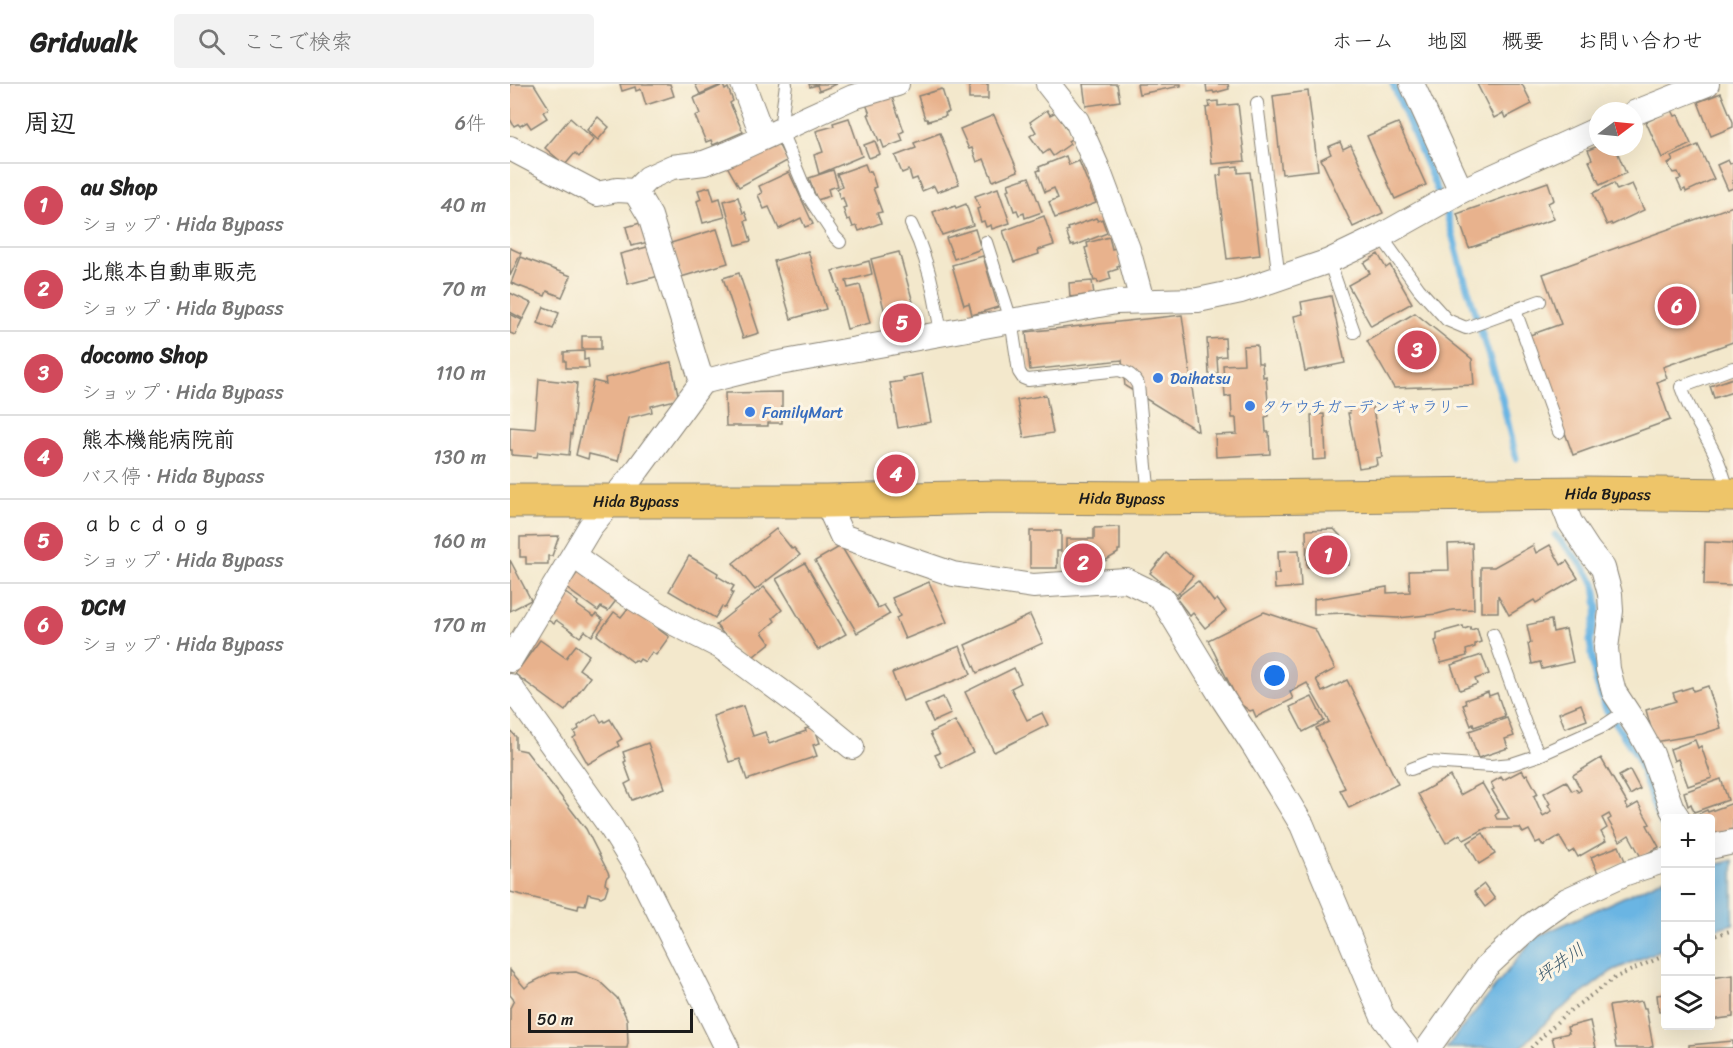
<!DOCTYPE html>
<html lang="ja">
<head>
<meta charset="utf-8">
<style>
	:root { --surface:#fff; --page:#f2f2f2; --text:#222; --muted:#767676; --line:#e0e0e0; --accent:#d1495b }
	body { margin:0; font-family:Sriracha,"Klee One",sans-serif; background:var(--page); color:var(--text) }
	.controls { position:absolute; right:18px; bottom:18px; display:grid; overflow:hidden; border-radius:6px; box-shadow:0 6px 24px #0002 }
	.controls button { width:54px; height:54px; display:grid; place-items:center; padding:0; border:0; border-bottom:2px solid var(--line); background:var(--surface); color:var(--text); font:30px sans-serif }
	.compass { position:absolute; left:1079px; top:18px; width:54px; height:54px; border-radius:50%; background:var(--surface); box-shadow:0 6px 24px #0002; rotate:74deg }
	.scale { position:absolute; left:18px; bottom:15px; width:165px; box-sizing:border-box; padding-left:6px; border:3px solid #1c1c1c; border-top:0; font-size:16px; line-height:21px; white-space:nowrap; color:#1c1c1c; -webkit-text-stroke:4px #fcf5e5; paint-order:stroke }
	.you { position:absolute; left:765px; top:592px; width:21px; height:21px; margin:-15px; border:4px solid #fff; border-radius:50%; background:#1a73e8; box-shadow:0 0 0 9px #1a73e833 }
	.badge { display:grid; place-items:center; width:39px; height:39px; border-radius:50%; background:var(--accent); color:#fff; font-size:20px; font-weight:700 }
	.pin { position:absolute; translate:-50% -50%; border:3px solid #fff; box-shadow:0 2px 6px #0006 }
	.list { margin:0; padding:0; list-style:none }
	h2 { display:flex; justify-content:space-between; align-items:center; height:78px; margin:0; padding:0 24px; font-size:26px }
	h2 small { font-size:20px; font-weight:400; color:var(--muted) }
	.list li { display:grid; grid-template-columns:39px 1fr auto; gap:18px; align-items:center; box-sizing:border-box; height:84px; padding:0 24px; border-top:2px solid var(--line) }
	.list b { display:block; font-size:22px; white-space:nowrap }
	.list p { margin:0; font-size:20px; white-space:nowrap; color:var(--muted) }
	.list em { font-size:20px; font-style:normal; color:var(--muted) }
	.icon { flex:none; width:33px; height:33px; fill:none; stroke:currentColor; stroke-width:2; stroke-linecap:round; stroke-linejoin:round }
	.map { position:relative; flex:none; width:1223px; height:964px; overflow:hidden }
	header { display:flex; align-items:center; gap:36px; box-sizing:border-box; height:84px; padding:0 30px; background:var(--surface); border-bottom:2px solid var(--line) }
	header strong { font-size:28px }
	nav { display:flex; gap:33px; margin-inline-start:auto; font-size:21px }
	.search { width:420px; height:54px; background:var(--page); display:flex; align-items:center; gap:15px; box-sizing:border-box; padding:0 21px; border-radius:6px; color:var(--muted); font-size:22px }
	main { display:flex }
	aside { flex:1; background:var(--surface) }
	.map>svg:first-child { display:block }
	.water { fill:#6ab5e3; stroke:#436880; stroke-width:1.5 }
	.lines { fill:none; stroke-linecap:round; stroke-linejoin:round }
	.stream { stroke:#6ab5e3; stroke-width:7 }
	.building { fill:#e8b28d }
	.lane-casing { stroke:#888274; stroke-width:14 }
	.street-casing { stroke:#888274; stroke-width:26 }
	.highway-casing { stroke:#888274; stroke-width:35 }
	.path { stroke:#888274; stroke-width:4; stroke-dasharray:1.5 4.5; stroke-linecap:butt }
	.lane { stroke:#fff; stroke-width:12 }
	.street { stroke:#fff; stroke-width:24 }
	.highway { stroke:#eec569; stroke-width:33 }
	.shop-dot { fill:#3f7fe0; stroke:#fcf5e5; stroke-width:2 }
	.labels { text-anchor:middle; stroke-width:6; stroke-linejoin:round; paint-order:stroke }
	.shop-label { font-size:16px; fill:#366cbe; stroke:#fcf5e5; text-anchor:start }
	.street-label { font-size:16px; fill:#1c1c1c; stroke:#fcf5e5 }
	.water-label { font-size:18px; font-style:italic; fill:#3b596c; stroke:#fcf5e5 }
</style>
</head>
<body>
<header>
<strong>Gridwalk</strong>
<div class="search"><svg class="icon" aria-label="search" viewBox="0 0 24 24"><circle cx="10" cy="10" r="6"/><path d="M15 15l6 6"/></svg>ここで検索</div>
<nav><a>ホーム</a><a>地図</a><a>概要</a><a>お問い合わせ</a></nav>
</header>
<main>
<aside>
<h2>周辺<small>6件</small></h2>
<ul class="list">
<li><span class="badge">1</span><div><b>au Shop</b><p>ショップ · Hida Bypass</p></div><em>40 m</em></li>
<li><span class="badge">2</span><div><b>北熊本自動車販売</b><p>ショップ · Hida Bypass</p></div><em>70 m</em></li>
<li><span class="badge">3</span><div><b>docomo Shop</b><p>ショップ · Hida Bypass</p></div><em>110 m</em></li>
<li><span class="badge">4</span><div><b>熊本機能病院前</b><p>バス停 · Hida Bypass</p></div><em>130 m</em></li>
<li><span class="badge">5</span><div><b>ａｂｃｄｏｇ</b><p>ショップ · Hida Bypass</p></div><em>160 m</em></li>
<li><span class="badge">6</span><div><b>DCM</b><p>ショップ · Hida Bypass</p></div><em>170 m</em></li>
</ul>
</aside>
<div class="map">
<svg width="1223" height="964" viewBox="0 0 1223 964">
	<rect width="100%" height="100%" fill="#fcf5e5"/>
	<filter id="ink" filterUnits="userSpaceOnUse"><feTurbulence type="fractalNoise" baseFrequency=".0167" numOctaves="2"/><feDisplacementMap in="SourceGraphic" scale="12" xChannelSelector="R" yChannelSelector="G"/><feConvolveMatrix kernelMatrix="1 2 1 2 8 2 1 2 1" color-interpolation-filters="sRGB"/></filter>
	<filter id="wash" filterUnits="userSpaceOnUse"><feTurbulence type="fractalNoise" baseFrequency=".008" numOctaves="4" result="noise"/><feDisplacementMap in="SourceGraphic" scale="24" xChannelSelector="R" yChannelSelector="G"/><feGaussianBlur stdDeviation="1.35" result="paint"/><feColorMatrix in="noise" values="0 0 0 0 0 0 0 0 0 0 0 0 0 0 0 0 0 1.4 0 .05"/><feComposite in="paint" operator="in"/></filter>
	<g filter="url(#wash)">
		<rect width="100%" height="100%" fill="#f3e8cc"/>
		<g class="water">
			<polygon points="1223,776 1223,840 1201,846 1201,782"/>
			<polygon points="1155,794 1155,864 1102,887 1041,933 1011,964 936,964 1024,854"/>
		</g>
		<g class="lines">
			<g class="stream">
				<polyline points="883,0 936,127 953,190 992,314 1006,374"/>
				<polyline points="1045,451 1069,477 1085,500 1088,524 1080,557 1086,597 1096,625 1127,672 1146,728 1156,748"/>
			</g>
		</g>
		<g id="blocks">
			<g class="building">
				<polygon points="0,0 24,0 39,24 33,28 37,34 21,44 17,38 10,42 8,40 4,42 0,35"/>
				<polygon points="110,0 160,0 164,12 136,21 131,5 126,7 125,3 112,7"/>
				<polygon points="185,0 208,0 209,2 190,10"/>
				<polygon points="299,0 327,0 309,7 307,1 300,3"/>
				<rect x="459" y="0" width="19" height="15"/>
				<polygon points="573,0 607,0 610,17 576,22"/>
				<polygon points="627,0 671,0 671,2 629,10"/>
				<polygon points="696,0 718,0 719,5 704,9 703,7 697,8"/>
				<polygon points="967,0 1012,0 1022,20 995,34 993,29 984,34"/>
				<polygon points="213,1 215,6 218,4 223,17 220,19 233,48 203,61 201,56 196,58 185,32 190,30 184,14"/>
				<polygon points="432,5 439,28 435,29 436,32 418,37 417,35 415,35 408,12"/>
				<polygon points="798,7 808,86 772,90 763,12"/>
				<polygon points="1211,9 1223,38 1223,43 1201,52 1188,18"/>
				<polygon points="381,10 394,47 390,49 393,57 374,64 371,56 369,57 358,30 360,30 356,20"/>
				<polygon points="708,17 708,22 728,20 735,77 702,80 696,24 700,23 699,18"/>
				<polygon points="537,26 540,31 546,28 563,54 558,57 560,60 543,72 539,66 533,70 520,52 526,48 520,38"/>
				<polygon points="1162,26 1165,32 1168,31 1181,60 1152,74 1136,38"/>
				<polygon points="484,31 508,87 483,97 474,75 467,78 462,64 459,65 450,45"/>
				<polygon points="88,33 99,43 88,56 77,46"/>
				<polygon points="60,34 84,55 69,73 65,69 55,81 35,64"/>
				<polygon points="339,34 352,72 309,90 304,71 313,68 306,47 324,42 323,39"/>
				<polygon points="888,39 916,101 885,115 857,52"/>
				<polygon points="430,49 449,100 427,108 424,102 412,107 407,94 402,96 399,86 392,89 385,72 406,64 404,59"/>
				<polygon points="266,56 277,77 229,103 217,82"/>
				<polygon points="365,57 370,70 359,74 354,61"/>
				<polygon points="830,58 833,65 841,61 873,129 843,143 811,75 821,70 818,63"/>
				<polygon points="1188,61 1204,95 1176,108 1175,105 1172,107 1167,96 1171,95 1168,88 1163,89 1158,80 1163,77 1161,73"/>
				<polygon points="1088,62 1097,63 1099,68 1106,65 1116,89 1090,101 1079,77 1082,75 1078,66"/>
				<polygon points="556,72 559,81 569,77 586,119 545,134 539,118 548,114 544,104 535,108 527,87 530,86 529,83"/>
				<polygon points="1218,76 1220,80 1223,78 1223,104 1218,106 1207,81"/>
				<polygon points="355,80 358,88 361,87 366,103 363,104 372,128 367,129 371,139 349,147 347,142 343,143 340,135 337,136 333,124 336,123 333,114 330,115 327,105 332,102 327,90"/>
				<polygon points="728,82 728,89 740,88 750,171 717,175 707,92 711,91 711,84"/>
				<polygon points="323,86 328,102 318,105 320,112 307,116 299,94"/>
				<polygon points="279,88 303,140 295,143 291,134 269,145 259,123 254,125 248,111 252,109 249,102"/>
				<polygon points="519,93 532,128 515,134 514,129 509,131 507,126 504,127 497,106 500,105 498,100"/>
				<polygon points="1038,98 1044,116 1038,119 1044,135 959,164 947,130"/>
				<polygon points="1104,99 1107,106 1122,100 1134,126 1102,141 1101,139 1097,141 1083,109"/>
				<polygon points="200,103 204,116 210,114 215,133 193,139 187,117 191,115 188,106"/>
				<polygon points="488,104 500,139 482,145 481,141 476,143 474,137 471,138 467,125 470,124 465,112"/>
				<polygon points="228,113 233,129 235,128 238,136 235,137 241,157 226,161 214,117"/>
				<polygon points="456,120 463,141 432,151 423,128 436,123 437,125 445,122 446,124"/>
				<polygon points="1223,122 1223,258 1153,283 1157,294 1147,298 1160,336 1063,371 1020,251 1051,240 1033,190"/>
				<polygon points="534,132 544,161 528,166 529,170 504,178 493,147"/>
				<polygon points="586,134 588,137 592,135 597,149 564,162 564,160 561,161 556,147 559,146 558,144"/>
				<polygon points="134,138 139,158 121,162 116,143"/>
				<polygon points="207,145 218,179 171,193 161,159"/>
				<polygon points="465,145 471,165 444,175 436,154"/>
				<polygon points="599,153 602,165 606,164 611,181 607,182 608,185 599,188 601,195 588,199 587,196 584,197 575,164 578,163 577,159"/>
				<polygon points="141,162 149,192 118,200 110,170"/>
				<polygon points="0,164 11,169 0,192"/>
				<polygon points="298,167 316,225 281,235 264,177"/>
				<polygon points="389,168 409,240 380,248 361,175"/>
				<polygon points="868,170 876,184 880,181 902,219 861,242 838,201 860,189 854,179"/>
				<polygon points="473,172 488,223 462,231 459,219 454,221 442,181"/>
				<polygon points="11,173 61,192 52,213 37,207 35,212 1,199"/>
				<polygon points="359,177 362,190 336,197 338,204 350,201 360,239 337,245 327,207 329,207 322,187"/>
				<polygon points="229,189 249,249 233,254 213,194"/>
				<polygon points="582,197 584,210 560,213 559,199"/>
				<polygon points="0,209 21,219 13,235 0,228"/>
				<polygon points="821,212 835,279 795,287 784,232 793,230 791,218"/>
				<polygon points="34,223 49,229 43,245 28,239"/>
				<polygon points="905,229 962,275 964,301 884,304 857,257"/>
				<polygon points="0,230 12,236 5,251 0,249"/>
				<polygon points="672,231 688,347 615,302 612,276 520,286 516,248"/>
				<rect x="72" y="252" width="19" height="13"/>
				<polygon points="715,254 716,272 707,273 708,289 699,290 697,255"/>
				<polygon points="747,261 748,279 752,279 753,293 756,292 759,332 755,333 756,348 759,348 760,370 706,373 705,351 727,350 726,334 722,334 721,312 715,313 713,281 734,280 733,262"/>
				<polygon points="74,267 74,276 78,275 79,284 56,284 56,277 54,277 54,268"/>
				<polygon points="161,278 169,315 141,322 142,328 118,334 108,377 79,370 78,375 66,371 83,297 96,300 95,294"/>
				<polygon points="412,290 421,338 388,344 380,299 394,297 393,294"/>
				<polygon points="1223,294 1223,308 1204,314 1200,302"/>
				<polygon points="29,295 67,299 62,351 61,350 59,371 28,368 27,373 2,371 2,366 0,366 0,343 25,345"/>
				<polygon points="272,308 272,339 258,339 258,342 216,342 215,309"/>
				<polygon points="536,311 543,349 514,354 507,316"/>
				<polygon points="862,320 872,373 866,374 867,381 849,384 838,329 840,329 839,325"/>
				<polygon points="814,330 816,375 803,376 801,331"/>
				<polygon points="610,443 610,466 608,466 608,469 575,489 556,489 556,455 584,455 584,444"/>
				<polygon points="266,445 282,465 284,464 290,471 245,506 223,479"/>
				<polygon points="824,445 838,460 839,481 797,483 796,446"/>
				<polygon points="520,447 551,447 551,467 547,467 547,484 520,484"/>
				<polygon points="49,452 42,472 38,472 38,480 16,480 16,473 10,473 10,453"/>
				<polygon points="1195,458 1223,459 1223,502 1194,501"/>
				<polygon points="962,459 964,525 942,526 927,530 888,534 852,532 838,529 804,530 804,515 819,513 877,503 877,509 900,508 899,487 939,486 938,460"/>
				<polygon points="1023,461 1026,469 1040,461 1051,481 1057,477 1068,494 1026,519 1024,516 999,531 988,511 988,528 971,528 971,483 984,483"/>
				<polygon points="331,462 368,524 374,521 380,530 347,549 305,477"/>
				<polygon points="789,466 791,503 765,505 764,490 769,490 768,467"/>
				<polygon points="656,469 683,492 667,511 640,489"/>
				<polygon points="179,472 208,489 207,492 224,502 221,507 223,509 215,524 212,522 205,534 159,507"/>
				<polygon points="0,476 21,516 0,527"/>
				<polygon points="295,479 336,550 308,566 266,495"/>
				<polygon points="71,484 108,514 98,527 91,523 88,527 56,504"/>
				<polygon points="688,497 704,518 707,515 716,527 695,544 683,529 680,532 666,514"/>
				<polygon points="419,498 437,538 395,555 386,534 390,532 382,514"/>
				<polygon points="254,503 272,526 263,534 265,537 252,548 260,559 239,576 225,564 206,541"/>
				<polygon points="54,508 68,518 67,521 84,533 86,530 93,536 82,552 75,547 70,553 46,536 44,540 35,534"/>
				<polygon points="119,523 159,553 146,571 142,568 135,578 130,575 128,578 125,576 123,578 87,551 104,528 111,533"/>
				<polygon points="754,528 805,545 825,585 806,595 812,608 837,596 888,700 839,724 830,706 835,704 806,644 819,638 797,599 780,608 783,615 746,633 743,626 740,627 729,619 698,556"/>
				<polygon points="520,531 533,559 467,589 455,561"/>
				<polygon points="1041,536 1043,548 1056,545 1063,578 1032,585 1030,578 1022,580 1018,560 1021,559 1017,541"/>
				<polygon points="953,542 954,545 960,543 961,546 967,544 971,558 965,560 965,563 956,566 957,572 931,579 925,557 927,556 927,549"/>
				<polygon points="30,556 56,574 66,561 79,571 69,585 80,593 55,627 5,590"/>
				<polygon points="450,562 461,590 393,617 382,589"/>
				<polygon points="972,571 979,590 965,595 967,600 950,606 941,581"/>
				<polygon points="504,584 511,599 501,604 517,636 532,629 538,641 484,668 455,608"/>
				<polygon points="1198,602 1211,644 1192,650 1145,658 1136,626 1166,617 1163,609 1182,603 1183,607"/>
				<polygon points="978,608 979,612 987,609 995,632 964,643 963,640 961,642 953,621 956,620 955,616"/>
				<polygon points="433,613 441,630 423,638 415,621"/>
				<polygon points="802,613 814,637 793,648 780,623"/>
				<polygon points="1071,620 1077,636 1055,644 1049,629"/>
				<polygon points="233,622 243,652 255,648 259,660 296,647 295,645 304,642 310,659 303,661 307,672 237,696 230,675 219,678 203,632"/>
				<polygon points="86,630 91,638 94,636 95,638 100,635 112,655 107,658 109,662 78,680 63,654 66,652 64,648 69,645 68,642"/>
				<polygon points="997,634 1004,652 995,655 998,664 968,674 959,647"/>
				<polygon points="445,637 463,668 432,684 425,671 430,669 420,649"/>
				<polygon points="0,646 6,653 6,665 16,667 76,745 98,788 99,791 96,794 95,800 98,802 95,811 91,813 78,810 75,821 69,820 68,825 0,808"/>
				<polygon points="1185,656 1188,664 1191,662 1202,694 1178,702 1168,675 1164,677 1160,665"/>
				<polygon points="138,659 154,704 122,716 115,700 121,697 114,678 116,677 113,668"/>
				<polygon points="1091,674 1117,719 1115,720 1118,725 1128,719 1140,740 1137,741 1149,763 1131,773 1119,751 1110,757 1098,736 1101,734 1099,730 1092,734 1097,744 1091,748 1096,757 1068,773 1064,766 1059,769 1049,752 1033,762 1030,757 1026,759 1019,746 1013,749 1010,744 976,744 954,756 950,750 936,759 908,710 940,692 950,711 972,699 989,728 985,731 987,735 999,735 982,706 984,705 981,699 991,693 993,696 1012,686 1015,691 1017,690 1028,710 1024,712 1033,732 1042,727 1038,721 1040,720 1034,709 1056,697 1062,707 1066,705 1068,708 1071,706 1063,691"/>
				<polygon points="1120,686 1130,705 1120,711 1109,692"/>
				<polygon points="1211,695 1218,716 1184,728 1181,720 1178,722 1174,708"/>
				<polygon points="1223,719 1223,745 1200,753 1200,734 1187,734 1188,730 1197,726 1198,728"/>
				<polygon points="973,749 985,770 969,780 957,759"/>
				<polygon points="1109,762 1115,777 1088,789 1081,773"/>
				<polygon points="974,800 985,815 975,823 964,808"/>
				<polygon points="0,886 15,904 19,900 41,889 66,888 89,897 107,914 117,935 118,959 117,964 0,964 0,924 4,916 0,911"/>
				<polygon points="1223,891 1223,933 1200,936 1200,894"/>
				<polygon points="1154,910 1156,927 1149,928 1147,911"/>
				<polygon points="1132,917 1134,924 1136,924 1143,962 1139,964 1106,964 1099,922"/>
				<polygon points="1080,937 1086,964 1045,964 1042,953 1059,949 1057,943"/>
				<polygon points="1223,957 1223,964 1179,964 1179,961"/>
			</g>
		</g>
	</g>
	<g filter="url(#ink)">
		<use href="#blocks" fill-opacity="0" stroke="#888274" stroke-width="1.5"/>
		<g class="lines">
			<g class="lane-casing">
				<g id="lane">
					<polyline points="276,0 270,45 298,112 325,153 330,158"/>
					<polyline points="747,19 769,195"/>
					<path d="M401,140C419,177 424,209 431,249"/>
					<polyline points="871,152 909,205 937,236 956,244 1030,217"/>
					<path d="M476,158L501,236L509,288L513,294L518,296L609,286C619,289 623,292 628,301L639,413"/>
					<polyline points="819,177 844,248"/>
					<polyline points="1005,226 1049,348"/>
					<path d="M1219,410C1215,395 1210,380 1203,366C1191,343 1179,327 1171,303L1223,284"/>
					<polyline points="983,550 1016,642 1029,671 1092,643 1116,627"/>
					<polyline points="901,685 919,678 981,682 1002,680 1029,671"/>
				</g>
			</g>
			<g class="street-casing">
				<g id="street">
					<polyline points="233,0 253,53"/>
					<polyline points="538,0 567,37 588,85 618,165 632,217"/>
					<polyline points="902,0 951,107"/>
					<polyline points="1124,29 1197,0"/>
					<polyline points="0,64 87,110 107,106 125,107 138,94 162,83 194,79 220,69 343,13 387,0"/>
					<polyline points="125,107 140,132 192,298"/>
					<polyline points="1049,410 1060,438 1079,467 1093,484 1100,510 1101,527 1096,564 1098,585 1104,608 1127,643 1142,670 1162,725 1168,734"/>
					<polyline points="316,417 332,452 443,490 523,502 616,496 651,513 713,615 744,662 792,741 872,931 897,964"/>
					<polyline points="64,472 117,510 162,538 211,563 303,631 342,663"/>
					<polyline points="0,576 80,443 128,385 192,298 264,280 606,218 688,216 731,207 819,177 871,152 951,107 1088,45"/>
					<polyline points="0,602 102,745 130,790 217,964"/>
					<polyline points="1200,763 1223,758"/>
					<polyline points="918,964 976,883 1020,842 1057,816 1116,789 1156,776"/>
				</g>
			</g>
			<g class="highway-casing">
				<g id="highway">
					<path id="s1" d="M0,417H316L488,413L639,414L1075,409L1223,411"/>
				</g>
			</g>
			<g class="path">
				<polyline points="1200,853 1223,846"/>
				<polyline points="1021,964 1054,931 1106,893 1156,871"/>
			</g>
			<use href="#lane" class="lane"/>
			<use href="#street" class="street"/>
			<use href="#highway" class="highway"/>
		</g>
	</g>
	<g class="shop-dot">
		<circle cx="648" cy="294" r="6"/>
		<circle cx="740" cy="322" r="6"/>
		<circle cx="240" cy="328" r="6"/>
	</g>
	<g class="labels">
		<g class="shop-label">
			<text x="660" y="300">Daihatsu</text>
			<text x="752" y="328">タケウチガーデンギャラリー</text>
			<text x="252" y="334">FamilyMart</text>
		</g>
		<g class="street-label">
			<text dy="6" stroke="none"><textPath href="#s1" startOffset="1098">Hida Bypass</textPath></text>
			<text dy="6" stroke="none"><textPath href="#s1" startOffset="612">Hida Bypass</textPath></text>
			<text dy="6" stroke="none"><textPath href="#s1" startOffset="126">Hida Bypass</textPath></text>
		</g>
		<g class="water-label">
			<text transform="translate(1050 879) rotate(-35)" y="6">坪井川</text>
		</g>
	</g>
</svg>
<div class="controls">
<button>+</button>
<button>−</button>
<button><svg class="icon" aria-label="locate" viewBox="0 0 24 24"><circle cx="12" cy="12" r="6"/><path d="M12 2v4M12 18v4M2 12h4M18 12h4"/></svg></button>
<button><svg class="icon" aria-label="layers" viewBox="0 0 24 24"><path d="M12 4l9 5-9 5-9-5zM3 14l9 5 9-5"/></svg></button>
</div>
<svg class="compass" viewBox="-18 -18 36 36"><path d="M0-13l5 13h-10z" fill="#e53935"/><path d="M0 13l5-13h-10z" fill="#767676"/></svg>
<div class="scale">50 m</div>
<div class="you"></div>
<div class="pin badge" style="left:818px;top:471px">1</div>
<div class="pin badge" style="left:573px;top:479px">2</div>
<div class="pin badge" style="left:907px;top:266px">3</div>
<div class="pin badge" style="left:386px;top:390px">4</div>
<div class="pin badge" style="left:392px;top:239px">5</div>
<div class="pin badge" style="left:1167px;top:222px">6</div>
</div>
</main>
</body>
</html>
